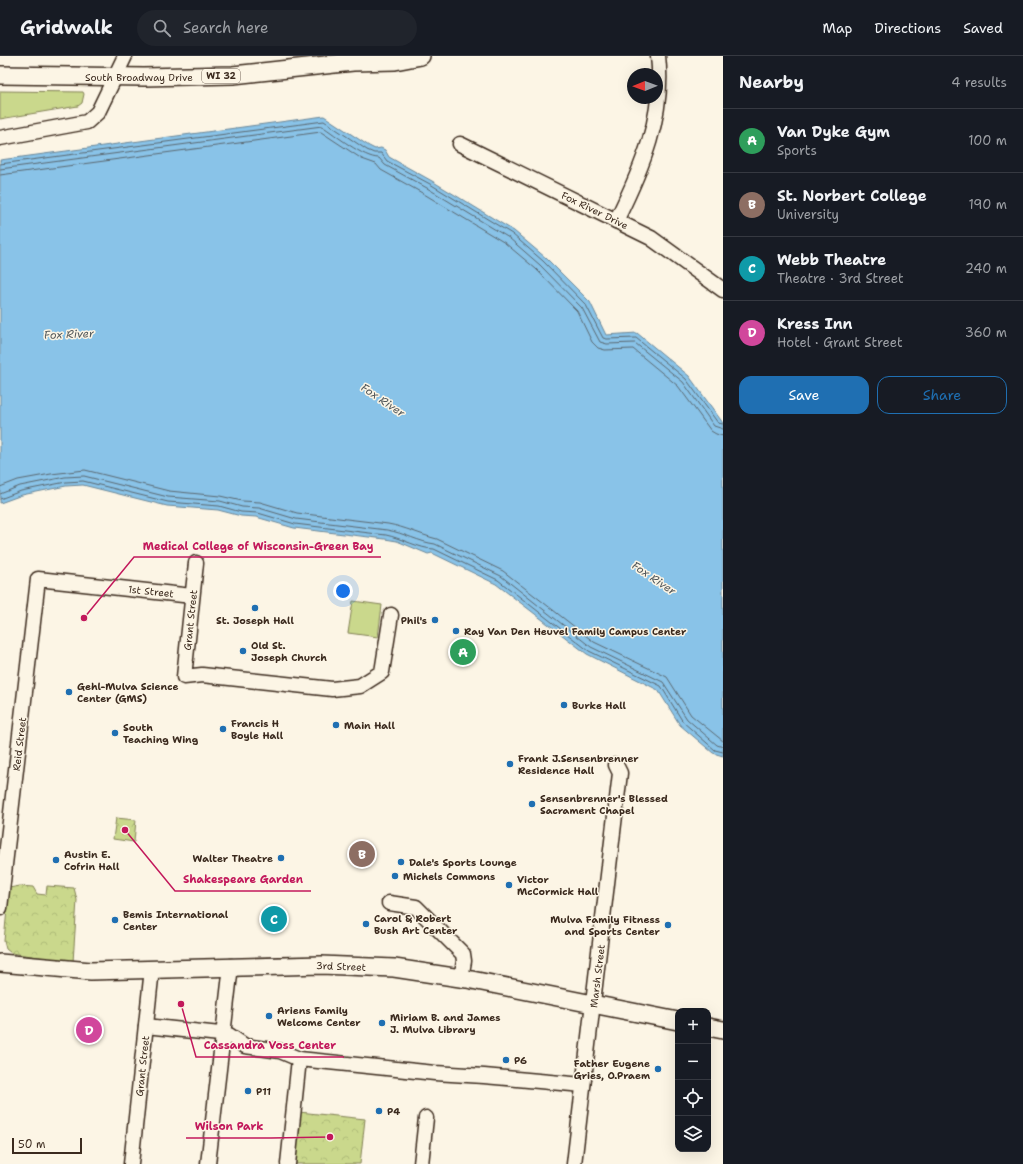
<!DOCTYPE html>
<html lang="en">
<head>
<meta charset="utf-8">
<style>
	:root { --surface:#171b24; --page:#20242c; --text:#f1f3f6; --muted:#9ea1a6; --line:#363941; --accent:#1f6fb2 }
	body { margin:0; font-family:"Shantell Sans",sans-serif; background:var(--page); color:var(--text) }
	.controls { position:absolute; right:12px; bottom:12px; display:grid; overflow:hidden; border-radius:8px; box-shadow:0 4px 16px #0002 }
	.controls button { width:36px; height:36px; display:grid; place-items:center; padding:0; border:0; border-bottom:1px solid var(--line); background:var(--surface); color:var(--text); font:20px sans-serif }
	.compass { position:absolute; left:627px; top:12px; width:36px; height:36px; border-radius:50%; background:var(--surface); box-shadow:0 4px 16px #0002; rotate:269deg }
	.scale { position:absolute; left:12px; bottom:10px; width:70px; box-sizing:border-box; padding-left:4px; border:2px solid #3b2a1e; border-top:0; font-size:11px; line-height:14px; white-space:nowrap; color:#3b2a1e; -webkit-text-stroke:3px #fcf5e5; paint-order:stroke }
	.you { position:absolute; left:343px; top:535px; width:14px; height:14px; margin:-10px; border:3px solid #fff; border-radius:50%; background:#1a73e8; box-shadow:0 0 0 6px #1a73e833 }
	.badge { display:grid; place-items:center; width:26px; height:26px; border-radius:50%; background:var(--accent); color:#fff; font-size:13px; font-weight:700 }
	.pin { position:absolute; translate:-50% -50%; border:2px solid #fff; box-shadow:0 1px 4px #0006 }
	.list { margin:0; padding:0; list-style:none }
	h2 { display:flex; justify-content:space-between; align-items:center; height:52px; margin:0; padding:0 16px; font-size:17px }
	h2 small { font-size:13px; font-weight:400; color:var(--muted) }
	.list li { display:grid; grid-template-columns:26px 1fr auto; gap:12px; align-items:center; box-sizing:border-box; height:64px; padding:0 16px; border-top:1px solid var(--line) }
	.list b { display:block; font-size:15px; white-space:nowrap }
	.list p { margin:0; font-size:13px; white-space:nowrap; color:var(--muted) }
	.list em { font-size:13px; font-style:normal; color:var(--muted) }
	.actions { display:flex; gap:8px; padding:12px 16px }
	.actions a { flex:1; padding:9px 0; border:1px solid var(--accent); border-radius:12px; text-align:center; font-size:14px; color:var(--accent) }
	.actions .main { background:var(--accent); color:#fff }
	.icon { flex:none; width:22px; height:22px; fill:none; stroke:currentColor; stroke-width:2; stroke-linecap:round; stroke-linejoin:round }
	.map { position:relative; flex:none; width:723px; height:1108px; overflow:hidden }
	header { display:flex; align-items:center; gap:24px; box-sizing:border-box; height:56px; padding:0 20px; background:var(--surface); border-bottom:1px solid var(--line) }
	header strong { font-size:19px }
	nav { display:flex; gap:22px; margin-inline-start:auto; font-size:14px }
	.search { width:280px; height:36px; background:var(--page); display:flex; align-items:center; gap:10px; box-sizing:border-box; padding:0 14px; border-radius:22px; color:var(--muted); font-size:15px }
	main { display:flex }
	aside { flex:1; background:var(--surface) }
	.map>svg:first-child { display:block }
	.green { fill:#cad88c; stroke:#828155 }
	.park { fill:url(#park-crowns); stroke:#828155 }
	.water { fill:#89c3e8; stroke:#6a8697 }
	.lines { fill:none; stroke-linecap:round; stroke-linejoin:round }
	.shore { stroke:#5a676f; stroke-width:1 }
	.minor-casing { stroke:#3b2a1e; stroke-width:17 }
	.major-casing { stroke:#3b2a1e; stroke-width:20 }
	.minor { stroke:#fcf5e5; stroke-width:14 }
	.major { stroke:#fcf5e5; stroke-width:17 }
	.poi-dot { fill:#1f6fb2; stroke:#fcf5e5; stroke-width:1.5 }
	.labels { text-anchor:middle; stroke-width:3; stroke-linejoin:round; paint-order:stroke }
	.shield { fill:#fcf5e5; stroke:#75675a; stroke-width:1 }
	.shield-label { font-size:9px; font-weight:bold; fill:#3b2a1e }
	.street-label { font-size:10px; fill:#3b2a1e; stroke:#fcf5e5 }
	.poi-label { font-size:10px; font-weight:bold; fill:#3b2a1e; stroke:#fcf5e5; text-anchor:start }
	.water-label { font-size:11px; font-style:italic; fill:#52585b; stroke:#fcf5e5 }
	.leader { fill:none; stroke:#c2185b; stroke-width:1.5 }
	.callout-dot { fill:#c2185b; stroke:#fcf5e5; stroke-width:1.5 }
	.callout-label { font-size:11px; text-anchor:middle; font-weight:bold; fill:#c2185b; stroke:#fcf5e5; stroke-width:3; stroke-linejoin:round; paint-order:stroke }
</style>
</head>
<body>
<header>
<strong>Gridwalk</strong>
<div class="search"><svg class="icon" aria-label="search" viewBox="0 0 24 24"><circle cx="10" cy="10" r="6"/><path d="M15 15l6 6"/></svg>Search here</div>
<nav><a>Map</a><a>Directions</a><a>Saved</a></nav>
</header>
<main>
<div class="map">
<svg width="723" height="1108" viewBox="0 0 723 1108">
	<defs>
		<pattern id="park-crowns" width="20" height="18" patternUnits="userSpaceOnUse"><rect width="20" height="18" fill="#cad88c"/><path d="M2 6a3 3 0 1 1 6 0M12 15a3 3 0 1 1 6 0" fill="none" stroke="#aeba78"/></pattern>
	</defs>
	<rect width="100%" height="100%" fill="#fcf5e5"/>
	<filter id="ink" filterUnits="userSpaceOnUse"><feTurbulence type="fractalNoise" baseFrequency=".025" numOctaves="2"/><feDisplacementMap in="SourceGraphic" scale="8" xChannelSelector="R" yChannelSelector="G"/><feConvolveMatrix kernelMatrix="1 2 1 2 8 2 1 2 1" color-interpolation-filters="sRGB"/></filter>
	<g filter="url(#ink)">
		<g class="green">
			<polygon points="0,35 83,36 84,38 82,47 78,50 0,63"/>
			<polygon points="353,545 382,549 378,581 348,577"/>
		</g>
		<g class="park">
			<polygon points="116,762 136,764 134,786 113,783"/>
			<polygon points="20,830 33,831 37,838 46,839 47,830 74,832 77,844 73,906 11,897 6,893 4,885 9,832"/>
			<polygon points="299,1056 365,1063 360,1108 293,1108"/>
		</g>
		<polygon class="water" points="324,60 369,90 375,93 381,92 385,94 389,101 432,125 514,175 546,202 590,246 606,279 637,277 689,320 723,367 723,700 713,697 680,669 658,634 587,598 496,528 432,497 428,498 397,485 385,483 294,472 256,461 241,460 218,454 167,450 83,429 66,430 22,439 0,447 0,104"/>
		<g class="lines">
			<g class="shore">
				<polyline points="0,108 324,65 367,94 374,97 381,97 387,105 430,128 512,178 543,205 586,249 603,282 607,283 636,282 686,323 718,367 723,368"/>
				<path d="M0,113L322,70C336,79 363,102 379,102L385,109L427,132L509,182L540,209L582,252L600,286L607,288L635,287L683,326L714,370L723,373"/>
				<polyline points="0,119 321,76 362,103 376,108 381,114 424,138 505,187 536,213 577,255 592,286 598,292 605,294 633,293 678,330 711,375 716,378 723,380"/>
				<path d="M0,431L18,424L51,418L85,414L169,435L220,440L242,445L260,446L297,457L388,468C405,471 421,479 437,483L503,515L594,586L667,621L691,659L723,685"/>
				<path d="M0,438L20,430L65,421L84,420L168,441L220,445L242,451L259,452L296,463L387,474C404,477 419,486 435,488L501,520L591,591L663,626L687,663L717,689L723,691"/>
				<path d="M0,443L21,435L66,426L83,425L168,446L219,450L241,456L258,457L295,468L386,479C401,482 420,493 434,493L498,524L589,595L661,630L683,666L715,694L723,696"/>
			</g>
			<g class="minor-casing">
				<g id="minor">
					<polyline points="0,82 87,66 98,56 125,0"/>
					<polyline points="460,88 651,182 723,234"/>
					<path d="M616,165C642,112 665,60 658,0"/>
					<polyline points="196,507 184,621 202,619 332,633 360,630 382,616 391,559"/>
					<polyline points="389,847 416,851 463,898 464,905 461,922"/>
					<polyline points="0,852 38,523 192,540"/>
					<polyline points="146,970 229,979 245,990 280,995 299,1003 435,1017 484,1020 583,1029"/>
					<polyline points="131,1108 152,913"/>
					<polyline points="208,1108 231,910"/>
					<polyline points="288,1108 299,1003"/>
					<polyline points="421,1108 426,1062"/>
					<polyline points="574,1108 620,717 616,709"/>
				</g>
			</g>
			<g class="major-casing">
				<g id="major">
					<polyline points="0,19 144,21 233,19 353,6 395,5 421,0"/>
					<polyline points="0,907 91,915 321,909 394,912 467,923 678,965"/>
					<polyline points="708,971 723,974"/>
				</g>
			</g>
			<use href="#minor" class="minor"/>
			<use href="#major" class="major"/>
		</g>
	</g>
	<g class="poi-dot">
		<circle cx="255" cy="552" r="4"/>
		<circle cx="435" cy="564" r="4"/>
		<circle cx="456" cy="575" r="4"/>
		<circle cx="243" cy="595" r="4"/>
		<circle cx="69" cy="636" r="4"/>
		<circle cx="564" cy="649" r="4"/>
		<circle cx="336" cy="669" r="4"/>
		<circle cx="223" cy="673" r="4"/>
		<circle cx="115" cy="677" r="4"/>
		<circle cx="510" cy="708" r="4"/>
		<circle cx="532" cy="748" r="4"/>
		<circle cx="281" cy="802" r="4"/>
		<circle cx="56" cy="804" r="4"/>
		<circle cx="401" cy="806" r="4"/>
		<circle cx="395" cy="820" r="4"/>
		<circle cx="509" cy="829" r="4"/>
		<circle cx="115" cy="864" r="4"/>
		<circle cx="366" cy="868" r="4"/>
		<circle cx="668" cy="869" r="4"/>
		<circle cx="269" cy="960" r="4"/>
		<circle cx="382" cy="967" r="4"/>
		<circle cx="506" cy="1004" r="4"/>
		<circle cx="658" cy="1013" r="4"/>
		<circle cx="248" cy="1035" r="4"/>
		<circle cx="379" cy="1055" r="4"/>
	</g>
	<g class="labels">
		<rect class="shield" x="202" y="13" width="38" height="14" rx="3"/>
		<g class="shield-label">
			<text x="221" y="23">WI 32</text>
		</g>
		<g class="street-label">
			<text x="139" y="25">South Broadway Drive</text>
			<text transform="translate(595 154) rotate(26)" y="4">Fox River Drive</text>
			<text transform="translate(151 535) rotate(6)" y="4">1st Street</text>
			<text transform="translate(190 564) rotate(-84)" y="4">Grant Street</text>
			<text transform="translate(19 688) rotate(-83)" y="4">Reid Street</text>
			<text transform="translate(341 910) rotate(2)" y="4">3rd Street</text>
			<text transform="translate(597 920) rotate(-83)" y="4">Marsh Street</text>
			<text transform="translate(142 1010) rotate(-84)" y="4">Grant Street</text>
		</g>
		<g class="poi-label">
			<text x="255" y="568" text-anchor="middle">St. Joseph Hall</text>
			<text x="427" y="568" text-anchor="end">Phil's</text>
			<text x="464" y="579">Ray Van Den Heuvel Family Campus Center</text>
			<text x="251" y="593">Old St.<tspan x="251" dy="12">Joseph Church</tspan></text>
			<text x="77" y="634">Gehl-Mulva Science<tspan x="77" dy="12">Center (GMS)</tspan></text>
			<text x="572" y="653">Burke Hall</text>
			<text x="231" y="671">Francis H<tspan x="231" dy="12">Boyle Hall</tspan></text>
			<text x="344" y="673">Main Hall</text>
			<text x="123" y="675">South<tspan x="123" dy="12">Teaching Wing</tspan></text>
			<text x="518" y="706">Frank J.Sensenbrenner<tspan x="518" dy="12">Residence Hall</tspan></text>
			<text x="540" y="746">Sensenbrenner's Blessed<tspan x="540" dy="12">Sacrament Chapel</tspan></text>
			<text x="64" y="802">Austin E.<tspan x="64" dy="12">Cofrin Hall</tspan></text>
			<text x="273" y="806" text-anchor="end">Walter Theatre</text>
			<text x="409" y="810">Dale's Sports Lounge</text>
			<text x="403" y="824">Michels Commons</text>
			<text x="517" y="827">Victor<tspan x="517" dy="12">McCormick Hall</tspan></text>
			<text x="123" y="862">Bemis International<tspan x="123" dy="12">Center</tspan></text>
			<text x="374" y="866">Carol &amp; Robert<tspan x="374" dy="12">Bush Art Center</tspan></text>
			<text x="660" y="867" text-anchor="end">Mulva Family Fitness<tspan x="660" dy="12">and Sports Center</tspan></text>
			<text x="277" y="958">Ariens Family<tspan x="277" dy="12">Welcome Center</tspan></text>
			<text x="390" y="965">Miriam B. and James<tspan x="390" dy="12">J. Mulva Library</tspan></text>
			<text x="514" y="1008">P6</text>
			<text x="650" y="1011" text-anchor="end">Father Eugene<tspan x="650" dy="12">Gries, O.Praem</tspan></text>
			<text x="256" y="1039">P11</text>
			<text x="387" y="1059">P4</text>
		</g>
		<g class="water-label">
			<text transform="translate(69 278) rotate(-2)" y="4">Fox River</text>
			<text transform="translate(383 344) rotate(34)" y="4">Fox River</text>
			<text transform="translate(654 522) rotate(34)" y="4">Fox River</text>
		</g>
	</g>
	<path class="leader" d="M84 562L134 501H381M125 774L175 835H311M181 948L196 1001H344M330 1081L271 1082H186"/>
	<g class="callout-dot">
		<circle cx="84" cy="562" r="4"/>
		<circle cx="125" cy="774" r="4"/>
		<circle cx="181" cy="948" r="4"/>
		<circle cx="330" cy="1081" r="4"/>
	</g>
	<g class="callout-label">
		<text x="258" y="494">Medical College of Wisconsin-Green Bay</text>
		<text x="243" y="827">Shakespeare Garden</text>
		<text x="270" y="993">Cassandra Voss Center</text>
		<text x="229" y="1074">Wilson Park</text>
	</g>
</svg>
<div class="controls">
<button>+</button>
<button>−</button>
<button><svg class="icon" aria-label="locate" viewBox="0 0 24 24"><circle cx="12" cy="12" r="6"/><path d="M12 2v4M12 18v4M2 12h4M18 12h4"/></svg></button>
<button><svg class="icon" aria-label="layers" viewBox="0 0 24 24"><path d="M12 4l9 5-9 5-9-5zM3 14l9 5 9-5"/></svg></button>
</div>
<svg class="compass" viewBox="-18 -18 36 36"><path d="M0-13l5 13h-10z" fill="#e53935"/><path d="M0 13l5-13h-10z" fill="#9ea1a6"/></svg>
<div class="scale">50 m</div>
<div class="you"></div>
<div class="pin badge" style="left:463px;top:596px;background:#2e9e5b">A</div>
<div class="pin badge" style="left:362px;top:798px;background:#8d6e63">B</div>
<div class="pin badge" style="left:274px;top:863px;background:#0f9aa8">C</div>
<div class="pin badge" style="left:89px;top:974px;background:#d1479c">D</div>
</div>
<aside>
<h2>Nearby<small>4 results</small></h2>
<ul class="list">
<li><span class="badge" style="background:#2e9e5b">A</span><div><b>Van Dyke Gym</b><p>Sports</p></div><em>100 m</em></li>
<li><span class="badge" style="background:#8d6e63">B</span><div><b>St. Norbert College</b><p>University</p></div><em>190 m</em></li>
<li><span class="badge" style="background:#0f9aa8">C</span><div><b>Webb Theatre</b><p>Theatre · 3rd Street</p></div><em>240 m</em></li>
<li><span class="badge" style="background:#d1479c">D</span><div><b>Kress Inn</b><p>Hotel · Grant Street</p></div><em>360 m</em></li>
</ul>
<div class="actions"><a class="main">Save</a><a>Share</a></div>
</aside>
</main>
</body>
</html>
